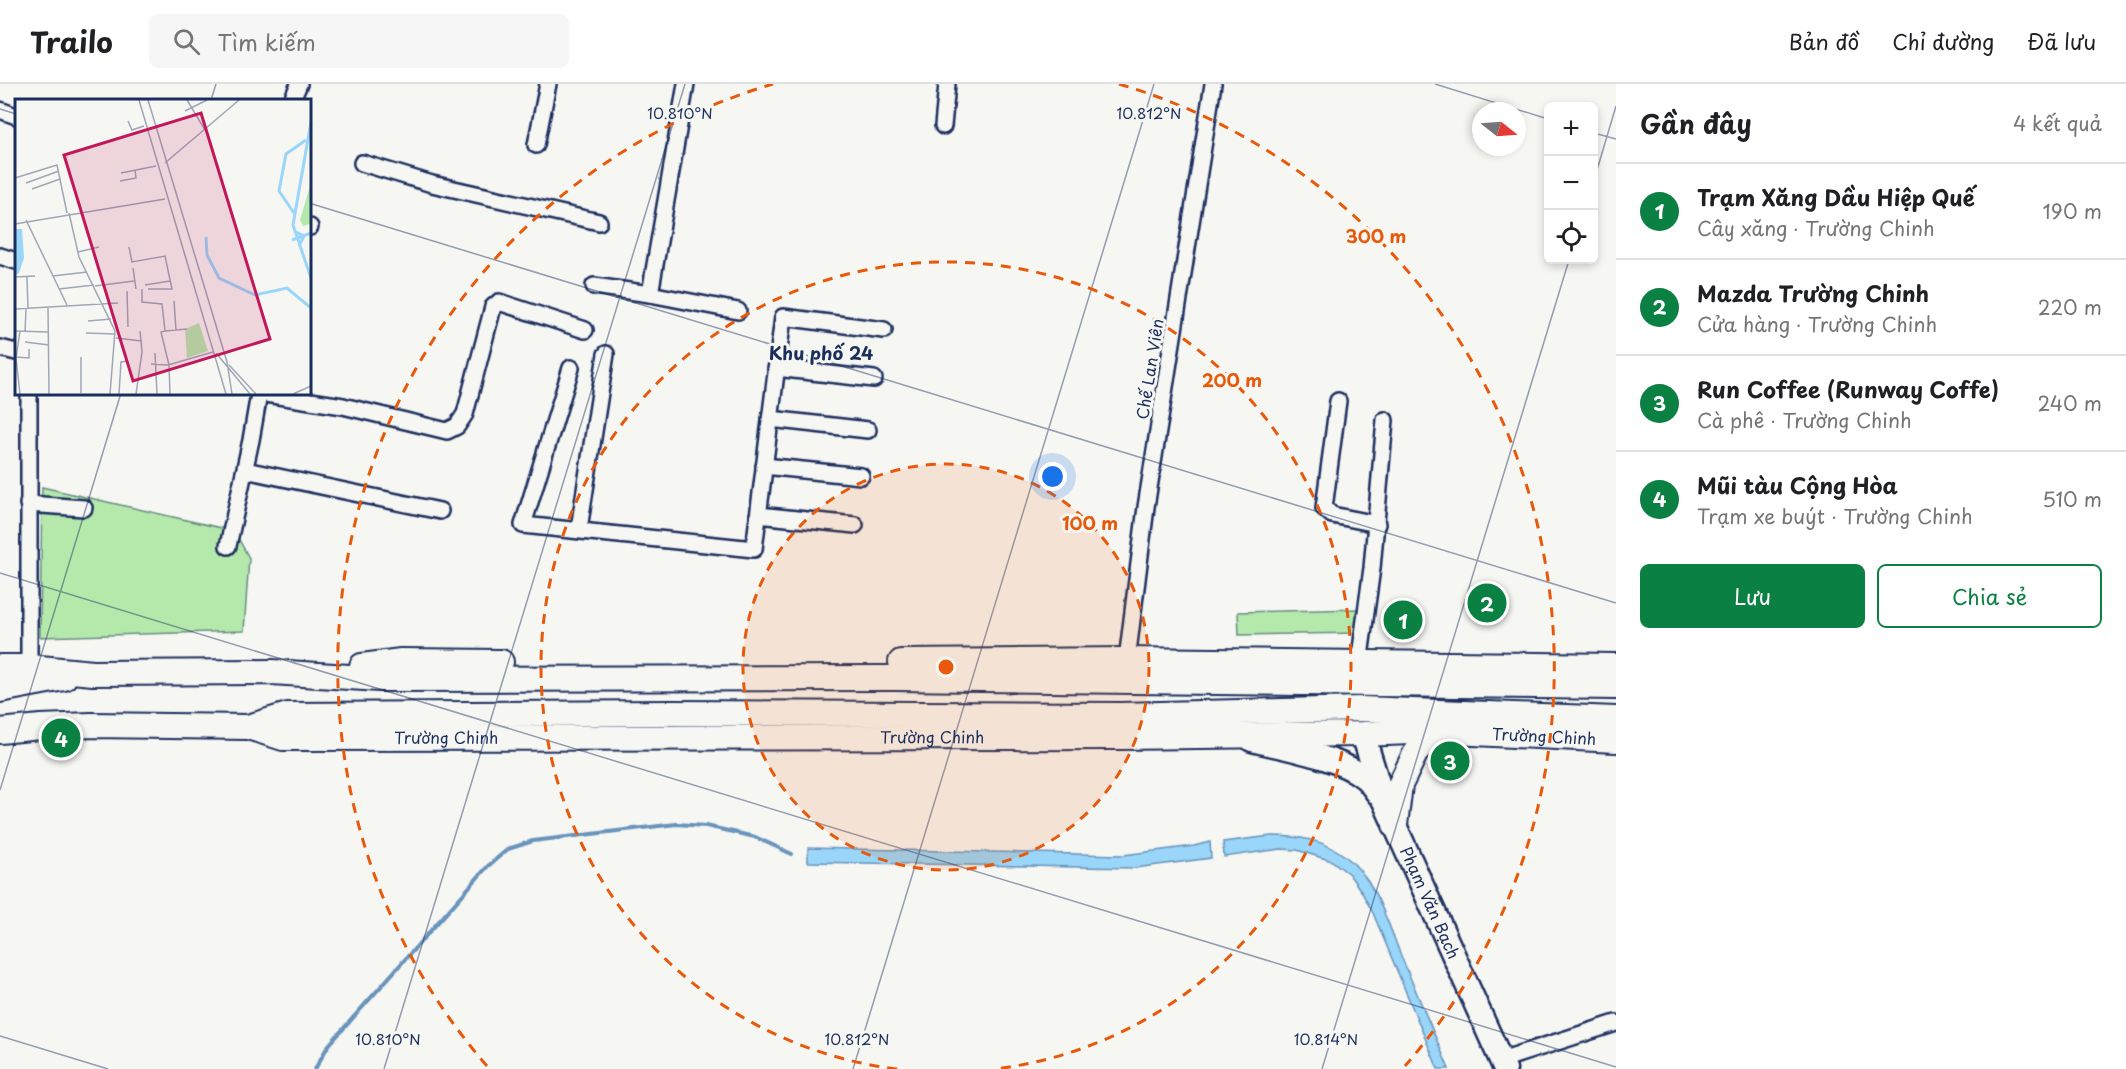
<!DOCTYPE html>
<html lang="vi">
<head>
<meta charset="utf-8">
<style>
	:root { --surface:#fff; --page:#f6f6f6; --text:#202124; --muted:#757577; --line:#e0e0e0; --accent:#0b8043 }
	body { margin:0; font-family:"Playpen Sans",sans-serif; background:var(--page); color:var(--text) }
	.controls { position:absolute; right:18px; top:18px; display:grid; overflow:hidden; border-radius:9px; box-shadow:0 3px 9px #0003 }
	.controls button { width:54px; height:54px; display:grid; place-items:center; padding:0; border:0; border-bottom:2px solid var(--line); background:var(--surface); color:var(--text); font:30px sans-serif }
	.compass { position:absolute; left:1472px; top:18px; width:54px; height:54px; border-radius:50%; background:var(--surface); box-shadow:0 3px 9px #0003; rotate:107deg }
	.you { position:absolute; left:1053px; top:393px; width:21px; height:21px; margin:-15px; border:4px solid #fff; border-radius:50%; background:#1a73e8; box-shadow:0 0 0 9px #1a73e833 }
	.badge { display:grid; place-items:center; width:39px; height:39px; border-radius:50%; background:var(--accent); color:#fff; font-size:20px; font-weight:700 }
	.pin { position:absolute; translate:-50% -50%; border:3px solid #fff; box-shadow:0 2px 6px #0006 }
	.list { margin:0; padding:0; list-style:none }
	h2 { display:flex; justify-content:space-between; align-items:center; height:78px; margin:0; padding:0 24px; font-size:26px }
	h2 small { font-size:20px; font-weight:400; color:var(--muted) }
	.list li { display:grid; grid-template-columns:39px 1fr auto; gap:18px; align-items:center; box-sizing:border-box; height:96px; padding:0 24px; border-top:2px solid var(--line) }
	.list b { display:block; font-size:22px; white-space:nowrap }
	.list p { margin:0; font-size:20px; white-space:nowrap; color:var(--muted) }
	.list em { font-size:20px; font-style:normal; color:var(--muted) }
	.actions { display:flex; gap:12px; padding:18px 24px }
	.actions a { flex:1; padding:14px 0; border:2px solid var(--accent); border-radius:9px; text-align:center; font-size:21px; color:var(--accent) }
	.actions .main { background:var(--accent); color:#fff }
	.icon { flex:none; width:33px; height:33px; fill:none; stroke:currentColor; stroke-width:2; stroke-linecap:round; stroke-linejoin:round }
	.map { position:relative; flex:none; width:1616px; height:985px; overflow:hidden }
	header { display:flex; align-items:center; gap:36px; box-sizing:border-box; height:84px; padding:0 30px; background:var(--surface); border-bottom:2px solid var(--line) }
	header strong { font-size:28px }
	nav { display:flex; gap:33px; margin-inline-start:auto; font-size:21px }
	.search { width:420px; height:54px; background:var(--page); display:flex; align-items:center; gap:15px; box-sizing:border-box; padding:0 21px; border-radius:9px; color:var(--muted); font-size:22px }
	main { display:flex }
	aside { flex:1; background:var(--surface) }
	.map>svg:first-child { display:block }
	.green { fill:#b4e9ab; stroke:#688c84; stroke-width:1.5 }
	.water { fill:#99d6f9; stroke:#6793bb; stroke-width:1.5 }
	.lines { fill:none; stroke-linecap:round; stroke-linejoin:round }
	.stream { stroke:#6793bb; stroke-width:4 }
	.street-casing { stroke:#1b2f5e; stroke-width:20 }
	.secondary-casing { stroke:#1b2f5e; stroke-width:27 }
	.primary-casing { stroke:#1b2f5e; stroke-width:28 }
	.street { stroke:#f6f6f2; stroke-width:15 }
	.secondary { stroke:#f6f6f2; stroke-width:22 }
	.primary { stroke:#f6f6f2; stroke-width:24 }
	.ticks { fill:none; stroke:#1b2f5e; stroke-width:1.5; stroke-opacity:0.45 }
	.ring { fill:none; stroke:#e8590c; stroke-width:3; stroke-dasharray:10 8 }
	.labels { text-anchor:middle; stroke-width:6; stroke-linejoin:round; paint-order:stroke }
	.street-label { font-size:16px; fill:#1b2f5e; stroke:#f6f6f2 }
	.neighbourhood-label { font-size:18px; font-weight:bold; fill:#1b2f5e; stroke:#f6f6f2 }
	.inset-river { fill:none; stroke:#99d6f9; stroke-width:3 }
	.inset-road { fill:none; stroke:#9ea6b7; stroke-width:1.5 }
	.view { fill:#c2185b; fill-opacity:0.15; stroke:#c2185b; stroke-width:3 }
	.inset-edge { fill:none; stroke:#1b2f5e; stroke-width:3 }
	.ticks-label { font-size:15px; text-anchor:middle; fill:#1b2f5e; stroke:#f6f6f2; stroke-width:6; stroke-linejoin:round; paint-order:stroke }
	.centre { fill:#e8590c; stroke:#f6f6f2; stroke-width:3 }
	.ring-label { font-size:18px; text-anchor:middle; font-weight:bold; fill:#e8590c; stroke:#f6f6f2; stroke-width:6; stroke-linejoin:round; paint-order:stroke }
</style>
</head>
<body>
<header>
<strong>Trailo</strong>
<div class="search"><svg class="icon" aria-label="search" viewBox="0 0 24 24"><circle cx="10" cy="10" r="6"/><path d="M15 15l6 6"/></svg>Tìm kiếm</div>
<nav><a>Bản đồ</a><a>Chỉ đường</a><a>Đã lưu</a></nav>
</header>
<main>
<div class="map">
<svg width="1616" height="985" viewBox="0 0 1616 985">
	<rect width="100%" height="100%" fill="#f6f6f2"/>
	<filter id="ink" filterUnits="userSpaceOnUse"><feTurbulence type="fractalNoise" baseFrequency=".0167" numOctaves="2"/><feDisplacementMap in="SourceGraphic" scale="12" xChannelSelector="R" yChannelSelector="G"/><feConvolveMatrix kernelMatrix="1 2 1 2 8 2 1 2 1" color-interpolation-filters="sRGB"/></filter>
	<g filter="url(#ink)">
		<g class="green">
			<polygon points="42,403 234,447 249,474 244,547 40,553"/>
			<polygon points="1359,525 1359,549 1239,551 1238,528"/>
		</g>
		<g class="water">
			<path d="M1271,752C1297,752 1323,755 1345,772C1377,796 1389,844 1404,879C1419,914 1434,950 1449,985H1438L1373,829L1361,807L1349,790L1332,777L1297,766L1281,765L1224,773L1223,758Z"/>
			<polygon points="1210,758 1211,774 1135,784 808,778 808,764 1123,771 1194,762"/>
		</g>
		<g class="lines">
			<polyline class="stream" points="315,985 328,962 488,782 508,765 533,757 676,740 706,742 755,753 792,770"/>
			<g class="street-casing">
				<g id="street">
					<polyline points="292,16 299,0"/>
					<polyline points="0,26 16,32"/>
					<polyline points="943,42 947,0"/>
					<polyline points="536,61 548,0"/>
					<polyline points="362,79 432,100 599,138"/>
					<polyline points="309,143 310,143"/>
					<polyline points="0,172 16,177"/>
					<polyline points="594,202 650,210 738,227"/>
					<polyline points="650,210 686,0"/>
					<polyline points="0,264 16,268"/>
					<polyline points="571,284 523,441 754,465 783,233 884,246"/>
					<polyline points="776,284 874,295"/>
					<polyline points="259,309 343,322 447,347 457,342 465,330 493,223 499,218 585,246"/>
					<polyline points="1338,317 1324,424 1332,431 1377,440"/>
					<polyline points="770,335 868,346"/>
					<polyline points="764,382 861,392"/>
					<polyline points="245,386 440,427"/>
					<polyline points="28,420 84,424"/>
					<polyline points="758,431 855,441"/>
					<polyline points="579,445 606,270"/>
					<polyline points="228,462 251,356 259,310"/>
					<polyline points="1127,576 1146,423 1213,0"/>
					<polyline points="1359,580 1372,484 1385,336"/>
					<polyline points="29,583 29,309"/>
					<polyline points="1501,976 1616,939"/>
				</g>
			</g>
			<g class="secondary-casing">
				<g id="secondary">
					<path id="s1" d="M1363,650L1383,715L1505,985"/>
					<path d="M1252,656C1284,664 1340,673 1365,694C1371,699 1375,707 1380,712"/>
				</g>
			</g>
			<g class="primary-casing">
				<g id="primary">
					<polyline points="901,578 1127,576 1616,582"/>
					<polyline points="362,582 401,577 501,578"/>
					<polyline points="0,583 29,583 93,589 272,588 380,595 895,594 1616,603"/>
					<polyline points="0,606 64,594"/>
					<path id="s2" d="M248,643L283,654L1120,653L1363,650L1434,647L1616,656"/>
					<polyline points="0,647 41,643 91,641 248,643 288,631 672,629 1121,631 1362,625 1616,635"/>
					<polyline points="1395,741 1400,701 1415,670 1440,639"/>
				</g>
			</g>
			<use href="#street" class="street"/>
			<use href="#secondary" class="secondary"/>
			<use href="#primary" class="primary"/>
		</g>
	</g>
	<path class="ticks" d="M1435,0L1548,35M211,16L216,0M0,25L16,30M1594,49L1616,55M1594,96L1616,22M309,119L1616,519M0,489L1616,983M0,706L121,309M0,952L108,985M384,985L685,0M853,985L1154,0M1322,985L1569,176"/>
	<circle cx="946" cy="583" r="203" fill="#e8590c" fill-opacity=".12"/>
	<g class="ring">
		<circle cx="946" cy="583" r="203"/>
		<path d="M897 985A405 405 0 1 1 995 985"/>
		<path d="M487 982A608 608 0 0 1 773 0M1119 0A608 608 0 0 1 1405 982"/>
	</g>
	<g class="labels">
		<g class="street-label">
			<text transform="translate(1150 285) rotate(-81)" y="6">Chế Lan Viên</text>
			<text dy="6" stroke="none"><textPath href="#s2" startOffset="1298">Trường Chinh</textPath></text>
			<text dy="6" stroke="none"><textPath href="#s2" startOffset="686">Trường Chinh</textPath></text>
			<text dy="6" stroke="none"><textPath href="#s2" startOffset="200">Trường Chinh</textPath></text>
			<text dy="6" stroke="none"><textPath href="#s1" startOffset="182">Phạm Văn Bạch</textPath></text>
		</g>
		<g class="neighbourhood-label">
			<text x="821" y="276">Khu phố 24</text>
		</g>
	</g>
	<g transform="translate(15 15)">
		<rect width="296" height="296" fill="#f6f6f2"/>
		<path d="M295,87V125L288,127L285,121ZM184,224L193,252L172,259L170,230Z" fill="#b4e9ab"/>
		<path d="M0,130H7L9,159L4,174L0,176Z" fill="#99d6f9"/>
		<path class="inset-river" d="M296,23L278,126L296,179M279,114L264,92L271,55L291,41M279,132L289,137L284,147M191,138L192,156L204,179L240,196L272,189L296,209M277,141L296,134"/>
		<path class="inset-road" d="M124,1L211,295M133,1L212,263L217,295M172,1L190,31M170,12L192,1M113,22L117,31L129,27M150,64L224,1M106,74L141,67M0,79L42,66L52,114M105,82L121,79L120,71M11,84L44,72M17,90L45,80M54,114L64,158L100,232L95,295M11,121L52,206M0,125L150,100M114,148L117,163L150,157L157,190H133M63,153L84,148M118,169L121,190M38,177L72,173M0,178L20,177M12,178L13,210M130,186L155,182M80,187L119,182M44,190L79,186M127,190V203L147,205L150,232L146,233L154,266L155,295M112,192L113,228M159,202L161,231M33,208L34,295M0,210L103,204M73,222L96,220M0,232L33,233M5,232L1,259L5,295M150,232L172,230M10,233L11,210M71,234L100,235M101,239L127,242M10,243L34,246M140,254L142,295M201,254L235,295M0,258L14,259V250M66,258V294M136,265L153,266L198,253M214,266L241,295M104,295L106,263L112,262M121,295L127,253L125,232M278,295L296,287"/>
		<path class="view" d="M186,14L255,240L118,282L49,56Z"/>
		<rect width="296" height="296" class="inset-edge"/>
	</g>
	<g class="ticks-label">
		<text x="680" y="35">10.810°N</text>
		<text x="1149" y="35">10.812°N</text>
		<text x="388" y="961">10.810°N</text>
		<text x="857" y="961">10.812°N</text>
		<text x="1326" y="961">10.814°N</text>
	</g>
	<circle cx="946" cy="583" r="9" class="centre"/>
	<g class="ring-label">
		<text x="1376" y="159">300 m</text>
		<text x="1232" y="303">200 m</text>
		<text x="1090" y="446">100 m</text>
	</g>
</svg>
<div class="controls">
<button>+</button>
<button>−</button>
<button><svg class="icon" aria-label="locate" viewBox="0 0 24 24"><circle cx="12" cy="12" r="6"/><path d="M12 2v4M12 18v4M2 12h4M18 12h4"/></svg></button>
</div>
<svg class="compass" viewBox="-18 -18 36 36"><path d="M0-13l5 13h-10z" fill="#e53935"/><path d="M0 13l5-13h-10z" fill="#757577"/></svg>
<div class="you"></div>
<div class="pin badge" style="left:1403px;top:536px">1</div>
<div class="pin badge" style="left:1487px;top:519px">2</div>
<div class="pin badge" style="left:1450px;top:677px">3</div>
<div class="pin badge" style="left:61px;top:654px">4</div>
</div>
<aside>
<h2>Gần đây<small>4 kết quả</small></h2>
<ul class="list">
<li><span class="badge">1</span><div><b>Trạm Xăng Dầu Hiệp Quế</b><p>Cây xăng · Trường Chinh</p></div><em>190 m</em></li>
<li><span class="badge">2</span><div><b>Mazda Trường Chinh</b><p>Cửa hàng · Trường Chinh</p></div><em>220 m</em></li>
<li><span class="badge">3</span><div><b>Run Coffee (Runway Coffe)</b><p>Cà phê · Trường Chinh</p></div><em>240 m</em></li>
<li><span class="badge">4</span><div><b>Mũi tàu Cộng Hòa</b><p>Trạm xe buýt · Trường Chinh</p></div><em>510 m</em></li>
</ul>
<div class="actions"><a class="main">Lưu</a><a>Chia sẻ</a></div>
</aside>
</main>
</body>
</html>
